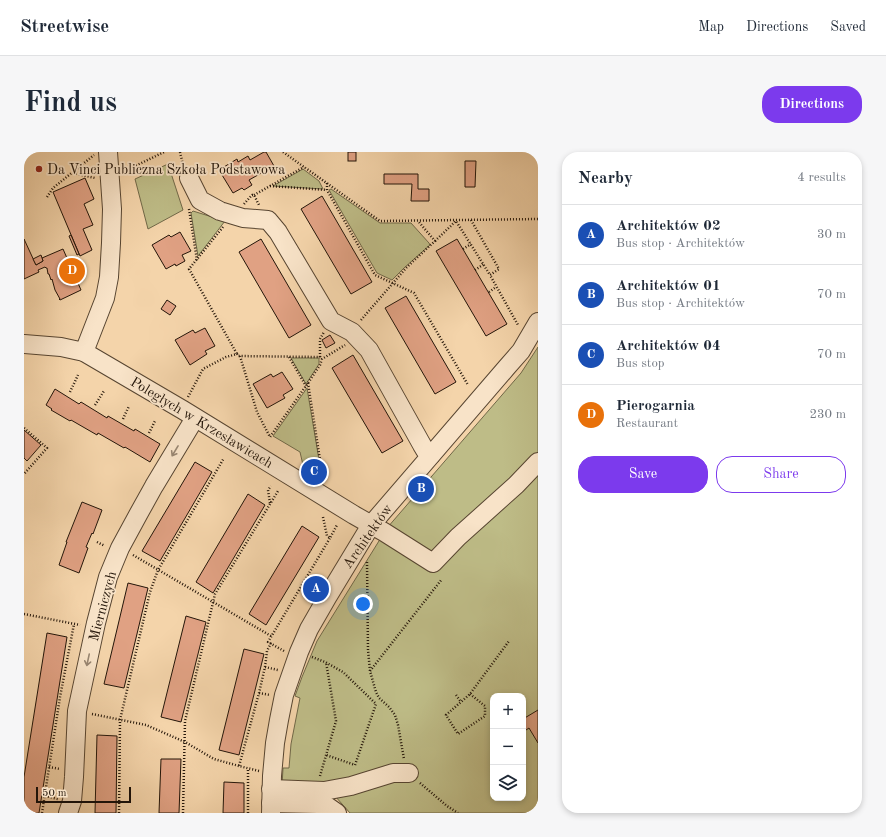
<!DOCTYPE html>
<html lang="en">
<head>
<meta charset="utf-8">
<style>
	:root { --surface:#fff; --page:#f6f6f7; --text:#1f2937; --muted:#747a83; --line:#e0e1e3; --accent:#7c3aed }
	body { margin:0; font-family:"Old Standard TT",serif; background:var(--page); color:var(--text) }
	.controls { position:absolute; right:12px; bottom:12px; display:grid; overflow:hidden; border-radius:8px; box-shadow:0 2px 6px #0003 }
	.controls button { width:36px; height:36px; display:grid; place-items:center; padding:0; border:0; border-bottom:1px solid var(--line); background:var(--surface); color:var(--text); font:20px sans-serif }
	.scale { position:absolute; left:12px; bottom:10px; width:95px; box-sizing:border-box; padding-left:4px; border:2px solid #231509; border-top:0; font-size:11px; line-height:14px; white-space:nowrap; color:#231509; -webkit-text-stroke:3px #f8e3c8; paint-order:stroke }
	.you { position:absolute; left:339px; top:452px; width:14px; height:14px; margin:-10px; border:3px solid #fff; border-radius:50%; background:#1a73e8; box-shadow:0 0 0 6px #1a73e833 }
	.badge { display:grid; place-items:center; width:26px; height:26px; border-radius:50%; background:var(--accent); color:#fff; font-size:13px; font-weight:700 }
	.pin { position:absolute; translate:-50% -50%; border:2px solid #fff; box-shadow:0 1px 4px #0006 }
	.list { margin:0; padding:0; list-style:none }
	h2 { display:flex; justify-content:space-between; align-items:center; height:52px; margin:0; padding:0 16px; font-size:17px }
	h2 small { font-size:13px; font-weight:400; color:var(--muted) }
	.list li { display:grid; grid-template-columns:26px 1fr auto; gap:12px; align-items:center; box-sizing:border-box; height:60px; padding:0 16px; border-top:1px solid var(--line) }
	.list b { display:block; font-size:15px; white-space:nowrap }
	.list p { margin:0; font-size:13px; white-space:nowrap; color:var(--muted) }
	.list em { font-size:13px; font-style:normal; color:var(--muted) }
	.actions { display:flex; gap:8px; padding:12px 16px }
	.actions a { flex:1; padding:9px 0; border:1px solid var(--accent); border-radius:16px; text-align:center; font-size:14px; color:var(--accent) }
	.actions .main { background:var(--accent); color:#fff }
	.icon { flex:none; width:22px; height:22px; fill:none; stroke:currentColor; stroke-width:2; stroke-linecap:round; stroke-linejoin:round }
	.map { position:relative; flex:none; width:514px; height:661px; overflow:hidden; border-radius:16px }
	header { display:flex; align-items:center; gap:24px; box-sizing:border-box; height:56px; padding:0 20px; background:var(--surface); border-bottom:1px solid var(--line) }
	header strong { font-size:19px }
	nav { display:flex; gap:22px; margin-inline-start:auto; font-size:14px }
	.intro { display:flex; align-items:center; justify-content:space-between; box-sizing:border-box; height:96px; padding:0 24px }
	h1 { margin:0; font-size:28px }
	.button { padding:10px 18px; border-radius:16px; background:var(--accent); color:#fff; font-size:14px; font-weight:700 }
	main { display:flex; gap:24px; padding:0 24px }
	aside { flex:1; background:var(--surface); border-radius:16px; box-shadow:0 2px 6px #0003 }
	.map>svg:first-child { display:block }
	.green { fill:#bebc87; stroke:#706848; fill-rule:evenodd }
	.building { fill:#e0a183; stroke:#231509 }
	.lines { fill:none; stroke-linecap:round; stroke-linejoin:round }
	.minor-casing { stroke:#574531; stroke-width:20 }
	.path { stroke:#231509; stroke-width:2.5; stroke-dasharray:1 2; stroke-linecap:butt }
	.minor { stroke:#f8e3c8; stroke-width:18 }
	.oneway { stroke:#988672 }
	.poi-dot { fill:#8f2418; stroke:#f8e3c8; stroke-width:1.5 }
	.labels { text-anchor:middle; stroke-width:3.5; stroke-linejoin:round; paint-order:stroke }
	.poi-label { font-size:14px; fill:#231509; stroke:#f8e3c8; text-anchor:start }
	.street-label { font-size:14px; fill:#231509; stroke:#f8e3c8 }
</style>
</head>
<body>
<header>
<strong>Streetwise</strong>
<nav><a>Map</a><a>Directions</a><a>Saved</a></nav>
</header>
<div class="intro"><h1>Find us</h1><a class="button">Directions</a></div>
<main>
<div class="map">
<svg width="514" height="661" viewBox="0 0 514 661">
	<rect width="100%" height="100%" fill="#f4d4aa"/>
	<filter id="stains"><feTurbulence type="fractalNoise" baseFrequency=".005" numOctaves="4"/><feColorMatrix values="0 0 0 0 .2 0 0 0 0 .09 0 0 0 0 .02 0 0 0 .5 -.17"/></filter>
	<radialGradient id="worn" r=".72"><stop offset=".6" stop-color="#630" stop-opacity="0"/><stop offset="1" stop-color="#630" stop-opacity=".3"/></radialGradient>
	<g class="green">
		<polygon points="144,12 159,58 124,77 111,27"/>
		<polygon points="279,17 295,29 299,37 249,34"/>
		<polygon points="307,37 356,71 387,71 405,91 406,93 380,116 368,128 353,121 305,38"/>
		<polygon points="169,59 201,69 174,104 167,61"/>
		<path d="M514,195V661H326L303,635L258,634L259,616H265L267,592L276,546L271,544L278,525L293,489L363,376L497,221ZM469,544H499V646H469Z"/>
		<polygon points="267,206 295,206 295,212 282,232"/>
		<polygon points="283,236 295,308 289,318 279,313 276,300 249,284"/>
	</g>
	<g class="building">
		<polygon points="240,0 242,0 250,14 225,28 228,33 220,38 218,36 209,41 195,18 213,7 214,10 224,4 226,8"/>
		<rect x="324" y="0" width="8" height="9"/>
		<polygon points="441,9 452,9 451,35 441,35"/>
		<polygon points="360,22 394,22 394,37 405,37 405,49 387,49 388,32 360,32"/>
		<polygon points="61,26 70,47 60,52 69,73 59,77 68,98 56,104 29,40"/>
		<polygon points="298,44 348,130 327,142 277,57"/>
		<polygon points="156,80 167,99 158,103 161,109 152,114 151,112 142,117 128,93 145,83 147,85"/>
		<polygon points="47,83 55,102 53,103 45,84"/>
		<polygon points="0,87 12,113 19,109 18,106 39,97 57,138 36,148 35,147 36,147 31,138 28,127 27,128 25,122 24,122 23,116 22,116 21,115 14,118 15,120 0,127"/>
		<polygon points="237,87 287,173 265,186 215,100"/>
		<polygon points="433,87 483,172 462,184 412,99"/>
		<polygon points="17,103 19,109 12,113 9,107"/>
		<polygon points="382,144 432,230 411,242 361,156"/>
		<polygon points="143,148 152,154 146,163 137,157"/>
		<polygon points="181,176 191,194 181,199 183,202 166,213 151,188 169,178 171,181"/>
		<polygon points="306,183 311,191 302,196 298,188"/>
		<polygon points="329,203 379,289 358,301 308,216"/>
		<polygon points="258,220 269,237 259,243 261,246 243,256 229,232 247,222 249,225"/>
		<polygon points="31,237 55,252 57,250 83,266 84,264 110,279 111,277 136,292 126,310 101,295 100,296 74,281 73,283 47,268 46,269 27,258 28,257 22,253"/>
		<polygon points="0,278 17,293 3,309 0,306"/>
		<polygon points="171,310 188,320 136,409 118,399"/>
		<polygon points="224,342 241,353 189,441 172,430"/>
		<polygon points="58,350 78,358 69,382 68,381 62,395 64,396 55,421 35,413 43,390 42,390"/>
		<polygon points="278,374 295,385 242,473 225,462"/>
		<polygon points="104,431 124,436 100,536 80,532"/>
		<polygon points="162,464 182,470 157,570 137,565"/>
		<polygon points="23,481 43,485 15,661 0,661 0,625"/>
		<polygon points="220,497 240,502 215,603 195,598"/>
		<polygon points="514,558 514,591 505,576 499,580 499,567"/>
		<polygon points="73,583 93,584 92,661 71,661"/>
		<polygon points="137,607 157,607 155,661 135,661"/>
		<polygon points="200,630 220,631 220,661 199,661"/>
	</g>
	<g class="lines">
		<g class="minor-casing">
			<g id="minor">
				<polyline points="165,26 176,48 196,59 209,63 219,66 244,68 254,80 307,169 328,180 345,198 398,293 401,298 407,303"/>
				<polyline points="0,192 37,195 60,200 159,258 330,363 360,380 409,411 434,385 492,333 514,310"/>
				<polyline points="60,200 81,146 85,125 87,91 88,57 84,0"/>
				<polyline points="247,637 300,639 327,634 369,621 385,621"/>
				<polyline points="247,651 294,652 303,654 313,661"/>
				<polyline points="44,661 48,649 50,625 53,559 72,471 84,425 96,396 115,361 130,334 171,266"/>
				<polyline points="247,661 248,624 251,591 255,568 260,543 275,500 285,477 304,444 347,373 483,215 497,199 514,170"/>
			</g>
		</g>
		<g class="path">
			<polyline points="156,0 159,13"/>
			<polyline points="259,0 356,69 514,67"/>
			<polyline points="98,18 103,18 140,0"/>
			<polyline points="49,21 71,26"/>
			<polyline points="303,31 303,38 351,123 390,141 444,233"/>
			<polyline points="246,34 303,38"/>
			<polyline points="230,43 280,15"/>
			<polyline points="23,45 29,36 70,3"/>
			<polyline points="220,52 228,43 230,43 235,53"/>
			<polyline points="165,57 173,108"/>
			<polyline points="447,68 475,117 466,123 494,173"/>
			<polyline points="199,75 165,117 213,202"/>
			<polyline points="411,89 432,69 466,123"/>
			<polyline points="439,97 447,92"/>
			<polyline points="451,118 460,112"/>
			<polyline points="465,140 472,135"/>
			<polyline points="337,168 382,116 411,89 394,69"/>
			<polyline points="216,204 233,260 246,285 284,231 296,213 298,207 321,193"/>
			<polyline points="265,205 282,234"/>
			<polyline points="296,205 296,187 300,180"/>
			<polyline points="284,231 299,327"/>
			<polyline points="46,240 54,223"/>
			<polyline points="164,245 179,217 202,205 213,202 214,204 296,205 298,207"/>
			<polyline points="71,253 80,239"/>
			<polyline points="99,267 105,254"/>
			<polyline points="0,276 23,296 0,322"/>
			<polyline points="125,281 131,269"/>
			<polyline points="246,351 244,338 247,334"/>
			<polyline points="299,365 303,384 306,386 313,373"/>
			<polyline points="73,390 81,394"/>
			<polyline points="109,403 247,484"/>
			<polyline points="343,410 344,498 346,519 352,540 355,546 365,555 371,563 374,573 380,607"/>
			<polyline points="0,462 56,473"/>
			<polyline points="260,499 244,490 306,386"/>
			<polyline points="288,505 301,510 319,520 352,552 331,613 302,603"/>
			<polyline points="241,515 254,518"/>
			<polyline points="346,519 418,427"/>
			<polyline points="235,541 246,543"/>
			<polyline points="446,542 461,554 461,564 434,582 422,563 446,542 485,489"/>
			<polyline points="432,543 437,550"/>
			<polyline points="68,562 122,573 161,590 190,607 215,614"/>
			<polyline points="25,615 36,617"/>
			<polyline points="235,619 215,614 235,541 241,515 243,499 247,491"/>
			<polyline points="296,624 312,569 302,510"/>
			<polyline points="396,631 423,654 434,661"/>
			<polyline points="21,644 34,647"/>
			<polyline points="18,661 36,545 50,472"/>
			<polyline points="95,661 96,568 126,440 134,418 200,306"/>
			<polyline points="159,661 161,569 191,442 254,339"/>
			<polyline points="224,661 224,617"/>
		</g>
		<use href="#minor" class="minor"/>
	</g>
	<defs><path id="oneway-shaft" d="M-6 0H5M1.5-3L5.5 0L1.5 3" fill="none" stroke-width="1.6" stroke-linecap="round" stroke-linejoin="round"/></defs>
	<g class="oneway">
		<use href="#oneway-shaft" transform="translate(151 299) rotate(121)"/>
		<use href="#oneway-shaft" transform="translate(64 508) rotate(102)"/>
	</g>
	<circle class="poi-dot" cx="15" cy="17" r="4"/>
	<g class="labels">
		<g class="poi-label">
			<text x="23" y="22">Da Vinci Publiczna Szkoła Podstawowa</text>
		</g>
		<g class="street-label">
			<text transform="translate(178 270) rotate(31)" y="5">Poległych w Krzesławicach</text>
			<text transform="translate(343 384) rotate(-55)" y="5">Architektów</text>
			<text transform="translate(78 454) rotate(-75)" y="5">Mierniczych</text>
		</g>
	</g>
	<rect width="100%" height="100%" filter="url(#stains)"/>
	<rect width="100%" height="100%" fill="url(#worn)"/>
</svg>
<div class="controls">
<button>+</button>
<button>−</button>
<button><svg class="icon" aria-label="layers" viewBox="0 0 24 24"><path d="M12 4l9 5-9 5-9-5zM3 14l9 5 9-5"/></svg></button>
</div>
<div class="scale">50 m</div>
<div class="you"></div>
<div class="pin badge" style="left:292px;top:437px;background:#1a4fb4">A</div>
<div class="pin badge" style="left:397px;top:337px;background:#1a4fb4">B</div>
<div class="pin badge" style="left:290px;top:320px;background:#1a4fb4">C</div>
<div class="pin badge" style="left:48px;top:119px;background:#e8710a">D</div>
</div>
<aside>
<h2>Nearby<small>4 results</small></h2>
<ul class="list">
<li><span class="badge" style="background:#1a4fb4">A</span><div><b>Architektów 02</b><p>Bus stop · Architektów</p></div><em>30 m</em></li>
<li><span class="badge" style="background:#1a4fb4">B</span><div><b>Architektów 01</b><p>Bus stop · Architektów</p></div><em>70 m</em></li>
<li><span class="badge" style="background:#1a4fb4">C</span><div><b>Architektów 04</b><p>Bus stop</p></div><em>70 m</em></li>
<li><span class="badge" style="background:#e8710a">D</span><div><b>Pierogarnia</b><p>Restaurant</p></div><em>230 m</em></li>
</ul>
<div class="actions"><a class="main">Save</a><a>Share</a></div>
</aside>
</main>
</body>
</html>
